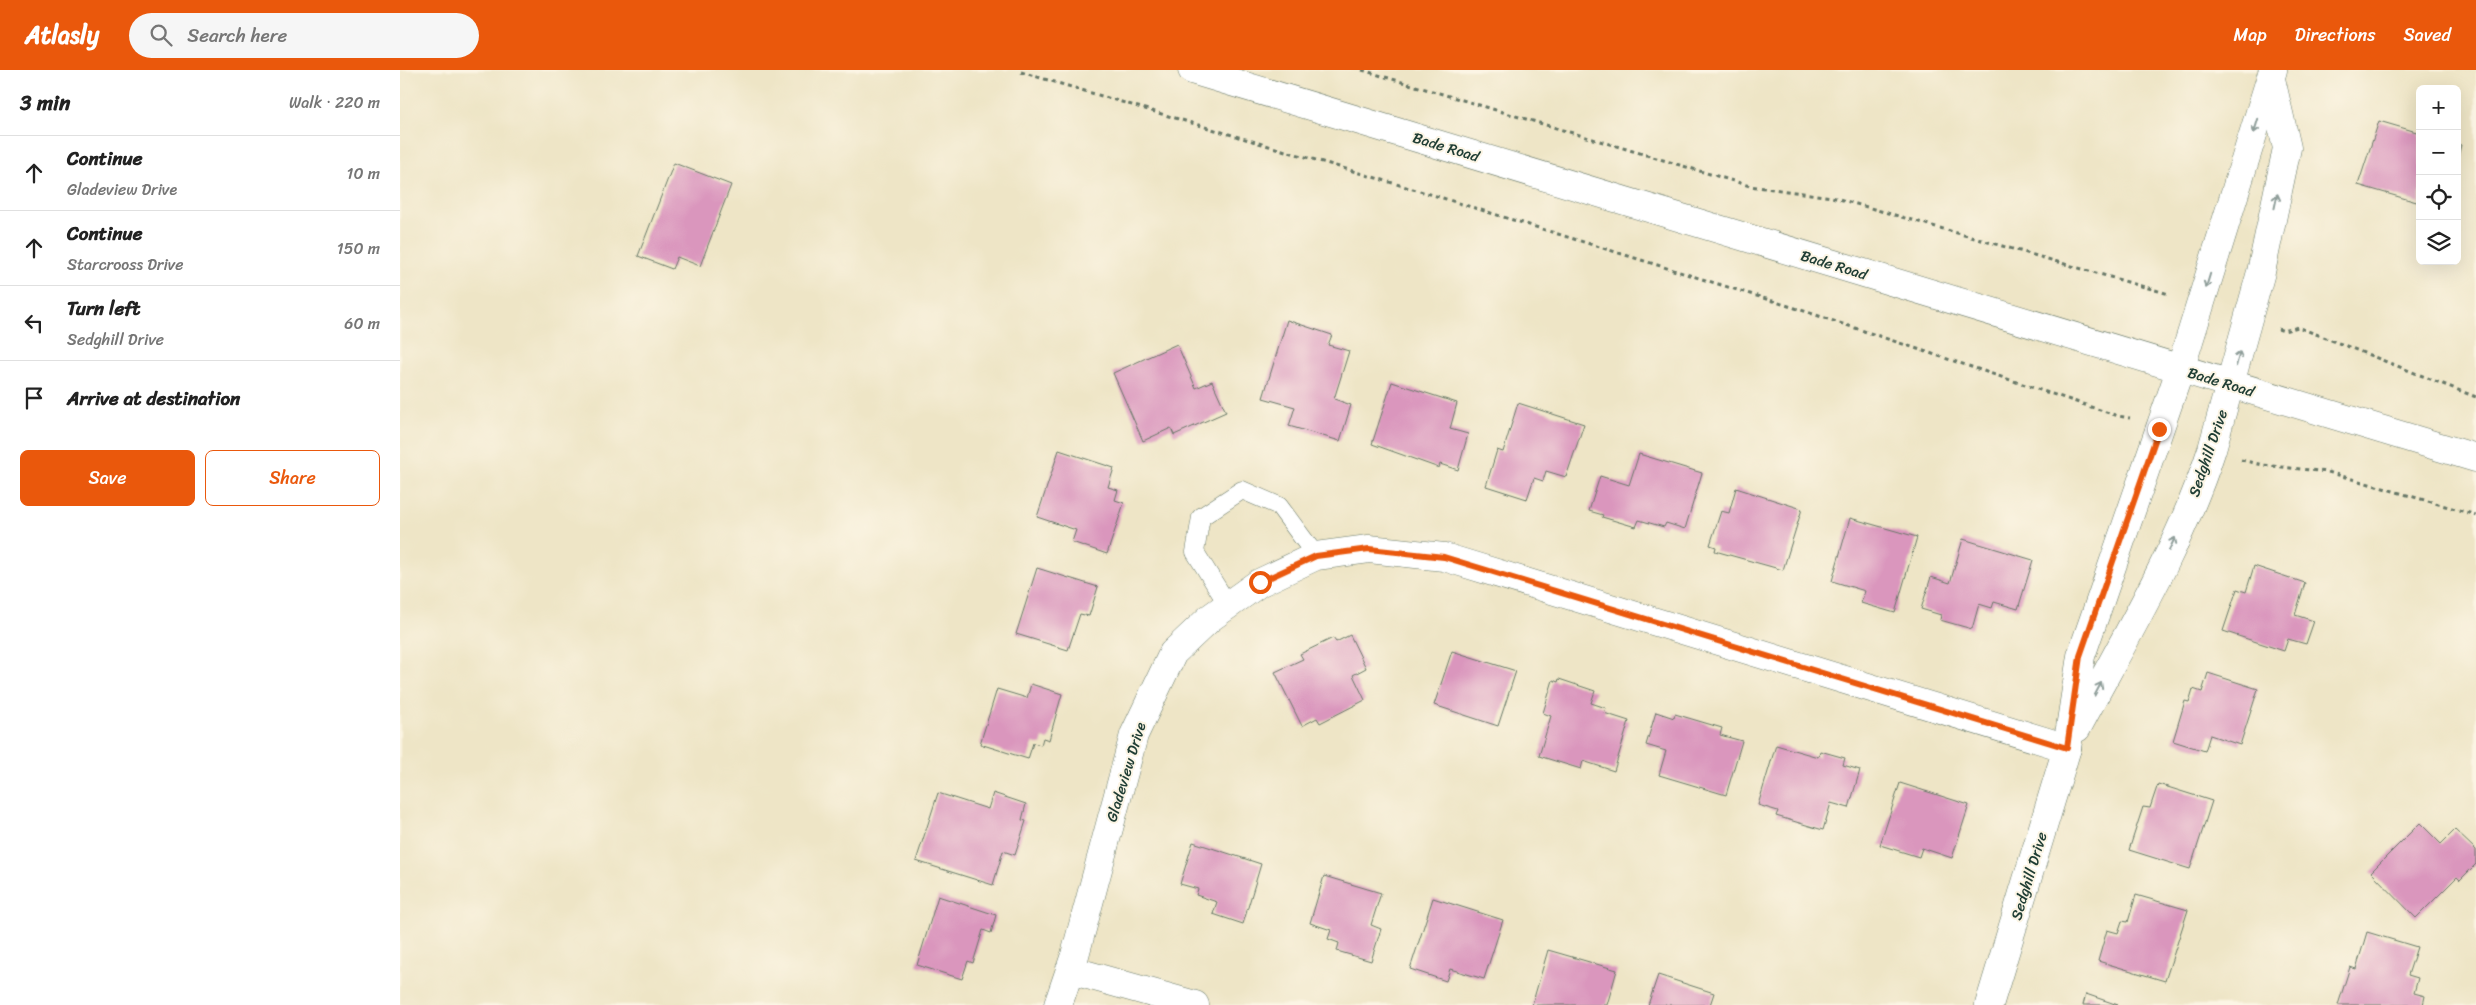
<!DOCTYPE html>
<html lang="en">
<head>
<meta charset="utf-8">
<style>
	:root { --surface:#fff; --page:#f6f6f6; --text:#222; --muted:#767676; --line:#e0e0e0; --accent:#ea580c }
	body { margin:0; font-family:Sriracha,sans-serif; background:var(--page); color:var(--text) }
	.controls { position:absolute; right:15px; top:15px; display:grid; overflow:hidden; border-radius:8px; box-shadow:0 5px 20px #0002 }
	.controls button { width:45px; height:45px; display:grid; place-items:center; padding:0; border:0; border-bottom:1px solid var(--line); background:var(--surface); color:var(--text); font:25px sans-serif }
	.stop { position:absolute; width:15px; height:15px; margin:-11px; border:4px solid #ea580c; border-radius:50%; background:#fff }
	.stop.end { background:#ea580c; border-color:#fff; box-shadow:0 1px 5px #0008 }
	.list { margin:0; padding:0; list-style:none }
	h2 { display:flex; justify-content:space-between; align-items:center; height:65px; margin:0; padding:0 20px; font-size:21px }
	h2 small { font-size:16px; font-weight:400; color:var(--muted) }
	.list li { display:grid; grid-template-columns:32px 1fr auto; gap:15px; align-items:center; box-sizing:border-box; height:75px; padding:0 20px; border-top:1px solid var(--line) }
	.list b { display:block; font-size:19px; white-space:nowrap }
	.list p { margin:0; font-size:16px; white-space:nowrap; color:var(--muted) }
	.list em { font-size:16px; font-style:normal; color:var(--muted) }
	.actions { display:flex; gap:10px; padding:15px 20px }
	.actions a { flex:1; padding:11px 0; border:1px solid var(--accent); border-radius:8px; text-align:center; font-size:18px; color:var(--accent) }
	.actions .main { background:var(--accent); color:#fff }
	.icon { flex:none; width:28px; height:28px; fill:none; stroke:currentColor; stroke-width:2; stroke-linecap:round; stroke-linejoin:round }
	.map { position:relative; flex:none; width:2076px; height:935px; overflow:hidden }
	header { display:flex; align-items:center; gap:30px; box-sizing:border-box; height:70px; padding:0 25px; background:var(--accent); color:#fff }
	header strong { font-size:24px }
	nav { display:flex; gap:28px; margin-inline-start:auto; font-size:18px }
	.search { width:350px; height:45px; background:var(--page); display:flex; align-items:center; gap:12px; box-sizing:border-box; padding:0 18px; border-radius:28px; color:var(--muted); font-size:19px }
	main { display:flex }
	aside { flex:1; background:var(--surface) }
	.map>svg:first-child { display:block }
	.building { fill:#da96bd }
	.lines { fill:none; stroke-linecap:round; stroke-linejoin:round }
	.service-casing { stroke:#677867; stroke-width:19 }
	.minor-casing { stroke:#677867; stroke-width:29 }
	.path { stroke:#677867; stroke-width:3; stroke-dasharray:4 4; stroke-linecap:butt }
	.service { stroke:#fff; stroke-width:18 }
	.minor { stroke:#fff; stroke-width:28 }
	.oneway { stroke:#8f9e9a }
	.route { stroke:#ea580c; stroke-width:6 }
	.labels { text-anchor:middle; stroke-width:4; stroke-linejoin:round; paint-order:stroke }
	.street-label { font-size:15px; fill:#1f3d34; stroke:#fcf5e5 }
</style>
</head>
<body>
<header>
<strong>Atlasly</strong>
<div class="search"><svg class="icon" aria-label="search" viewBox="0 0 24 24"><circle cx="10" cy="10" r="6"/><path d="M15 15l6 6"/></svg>Search here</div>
<nav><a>Map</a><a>Directions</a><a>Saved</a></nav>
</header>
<main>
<aside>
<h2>3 min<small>Walk · 220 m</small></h2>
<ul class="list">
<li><svg class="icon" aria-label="ahead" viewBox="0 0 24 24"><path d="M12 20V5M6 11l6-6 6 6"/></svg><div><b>Continue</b><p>Gladeview Drive</p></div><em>10 m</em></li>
<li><svg class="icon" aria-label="ahead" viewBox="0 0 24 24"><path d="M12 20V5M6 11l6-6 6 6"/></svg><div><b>Continue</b><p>Starcrooss Drive</p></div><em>150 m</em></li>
<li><svg class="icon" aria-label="left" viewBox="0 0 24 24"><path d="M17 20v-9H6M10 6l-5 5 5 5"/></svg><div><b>Turn left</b><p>Sedghill Drive</p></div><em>60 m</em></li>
<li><svg class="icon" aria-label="arrive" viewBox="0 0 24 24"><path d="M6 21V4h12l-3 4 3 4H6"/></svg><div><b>Arrive at destination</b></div></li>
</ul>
<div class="actions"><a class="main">Save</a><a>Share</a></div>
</aside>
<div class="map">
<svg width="2076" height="935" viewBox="0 0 2076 935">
	<rect width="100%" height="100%" fill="#fcf5e5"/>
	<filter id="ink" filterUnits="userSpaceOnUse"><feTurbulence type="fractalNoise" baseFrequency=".02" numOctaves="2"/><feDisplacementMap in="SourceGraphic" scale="10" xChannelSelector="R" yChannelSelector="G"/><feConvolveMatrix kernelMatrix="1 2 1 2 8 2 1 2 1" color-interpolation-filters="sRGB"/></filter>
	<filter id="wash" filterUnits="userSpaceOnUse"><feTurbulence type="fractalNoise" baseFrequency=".0096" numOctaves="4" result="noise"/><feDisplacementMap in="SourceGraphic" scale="20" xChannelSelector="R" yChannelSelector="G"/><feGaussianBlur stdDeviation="1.12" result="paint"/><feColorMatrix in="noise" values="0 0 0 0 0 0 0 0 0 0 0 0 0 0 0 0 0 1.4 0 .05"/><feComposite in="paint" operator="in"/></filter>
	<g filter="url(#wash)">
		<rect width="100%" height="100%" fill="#eee5c6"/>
		<g id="blocks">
			<g class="building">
				<polygon points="1979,51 2020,63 2020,133 1958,115"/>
				<polygon points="2057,74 2061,75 2058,87 2057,87"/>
				<polygon points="274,93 331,115 300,196 277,187 272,199 238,186"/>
				<polygon points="887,250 932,265 928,275 949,281 934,329 951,335 940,371 889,356 895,337 863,328"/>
				<polygon points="777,274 796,318 812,311 826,342 774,365 771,358 743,371 713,303"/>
				<polygon points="992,312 1057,333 1050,359 1068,364 1058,400 1040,394 1039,398 972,374"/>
				<polygon points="1118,333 1184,354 1166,407 1146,401 1143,411 1134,408 1127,429 1086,416 1097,380 1103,382"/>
				<polygon points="659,380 714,398 708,417 718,420 715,430 724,433 707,484 672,472 676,460 637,447"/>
				<polygon points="1239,384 1302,403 1285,459 1266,453 1264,457 1239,450 1236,457 1202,447 1203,445 1189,441 1200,406 1229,415"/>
				<polygon points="1336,418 1402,439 1383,500 1315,481 1316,477 1310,475 1321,441 1329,443"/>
				<polygon points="1450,448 1517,467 1495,543 1461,533 1465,521 1432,511"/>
				<polygon points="1563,469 1633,490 1618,539 1594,532 1592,538 1579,534 1572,559 1540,550 1541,545 1521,539 1531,507 1550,513"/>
				<polygon points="1854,496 1905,513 1895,545 1914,551 1906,574 1888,569 1884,581 1823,561 1837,519 1846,522"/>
				<polygon points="637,498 698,517 689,546 680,544 668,580 616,564"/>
				<polygon points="950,565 966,598 953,605 965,630 920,653 917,648 902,656 875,602 903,589 900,584 933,568 936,572"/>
				<polygon points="1052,581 1116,601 1098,656 1034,635"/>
				<polygon points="1808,603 1858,619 1840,675 1810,665 1805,681 1773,671 1785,631 1789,632 1793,619 1802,622"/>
				<polygon points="1159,609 1195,621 1191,633 1206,638 1204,643 1229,651 1214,701 1183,691 1181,699 1139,686 1151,646 1143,643 1153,610 1158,612"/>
				<polygon points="631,614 662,624 649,670 643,668 641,675 633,673 628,689 580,674 597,619 627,628"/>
				<polygon points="1256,642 1274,648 1275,644 1322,658 1320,665 1342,671 1326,725 1259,705 1266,681 1246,675"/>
				<polygon points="1376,675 1418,687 1420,681 1445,688 1443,695 1460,700 1449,738 1431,733 1423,760 1376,746 1378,741 1358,735"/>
				<polygon points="1500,713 1569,735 1552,788 1522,778 1519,787 1480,775"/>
				<polygon points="1758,714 1812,731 1790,799 1729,780 1743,737 1750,738"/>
				<polygon points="538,723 588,739 593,723 626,734 622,750 626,751 615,785 603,781 593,815 516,791"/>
				<polygon points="2020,753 2041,774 2055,760 2076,780 2076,794 2060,810 2057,807 2016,848 1971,802"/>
				<polygon points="793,772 861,794 843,854 813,844 817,832 796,825 798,819 780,814"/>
				<polygon points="924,806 981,823 971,855 981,859 971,891 937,881 939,873 928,869 931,860 910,853"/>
				<polygon points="1736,825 1788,840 1765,911 1698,891 1707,860 1718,863 1722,851 1728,852"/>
				<polygon points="538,826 596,845 591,863 583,860 573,893 568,891 562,909 517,895"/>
				<polygon points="1033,828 1103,850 1084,909 1050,899 1046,911 1010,899"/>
				<polygon points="1967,862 2017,877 2008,905 2018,908 2014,923 2025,926 2023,935 1938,935 1950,897 1956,899"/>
				<polygon points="1148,880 1217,900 1207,935 1132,935"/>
				<polygon points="1258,905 1314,923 1310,935 1248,935"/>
				<polygon points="1686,924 1718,935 1683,935"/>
			</g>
		</g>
	</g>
	<g filter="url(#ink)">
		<use href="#blocks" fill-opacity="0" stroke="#677867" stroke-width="1"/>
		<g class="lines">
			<g class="service-casing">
				<polyline id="service" points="828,535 795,482 801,447 842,420 879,436 916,486"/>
			</g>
			<g class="minor-casing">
				<g id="minor">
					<polyline points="792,0 2076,388"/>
					<path d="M1677,658C1725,568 1780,477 1812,379L1861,202L1887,78L1871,9"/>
					<polyline points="670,900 795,935"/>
					<polyline points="658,935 675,885 734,665 773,583 810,548 859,513 916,486 969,479 1044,487 1667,678"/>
					<polyline points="1589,935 1667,678 1681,586 1780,300 1873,0"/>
				</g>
			</g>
			<g class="path">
				<polyline points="962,0 1350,116 1432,127 1769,224"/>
				<polyline points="621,2 1033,125 1395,238 1718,346 1730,348"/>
				<polyline points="1878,259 1884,261 1898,257 2076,327"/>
				<polyline points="1841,390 1863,395 1928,402 2076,445"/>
			</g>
			<use href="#service" class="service"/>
			<use href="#minor" class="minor"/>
		</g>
		<defs><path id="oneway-shaft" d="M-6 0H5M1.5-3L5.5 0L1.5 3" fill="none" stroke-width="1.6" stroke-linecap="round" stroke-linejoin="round" transform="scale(1.25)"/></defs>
		<g class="oneway">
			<use href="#oneway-shaft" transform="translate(1856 56) rotate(107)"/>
			<use href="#oneway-shaft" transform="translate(1876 131) rotate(-78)"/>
			<use href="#oneway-shaft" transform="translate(1808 211) rotate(107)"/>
			<use href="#oneway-shaft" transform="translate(1838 289) rotate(-75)"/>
			<use href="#oneway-shaft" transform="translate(1772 474) rotate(-65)"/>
			<use href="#oneway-shaft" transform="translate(1698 619) rotate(-62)"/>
		</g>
	</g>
	<g class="lines" filter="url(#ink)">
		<polyline class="route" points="860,512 916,486 969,479 1044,487 1667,678 1680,586 1759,359"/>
	</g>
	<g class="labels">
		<g class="street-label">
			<text transform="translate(1046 77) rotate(17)" y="5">Bade Road</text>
			<text transform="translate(1434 195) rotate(17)" y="5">Bade Road</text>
			<text transform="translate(1821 312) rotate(17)" y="5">Bade Road</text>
			<text transform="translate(1808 383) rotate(-71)" y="5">Sedghill Drive</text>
			<text transform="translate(726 702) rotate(-73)" y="5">Gladeview Drive</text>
			<text transform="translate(1629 806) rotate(-73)" y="5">Sedghill Drive</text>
		</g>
	</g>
</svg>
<div class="controls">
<button>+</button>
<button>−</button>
<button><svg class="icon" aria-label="locate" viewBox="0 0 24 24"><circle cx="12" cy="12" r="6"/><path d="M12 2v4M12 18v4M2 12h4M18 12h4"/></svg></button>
<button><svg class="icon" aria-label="layers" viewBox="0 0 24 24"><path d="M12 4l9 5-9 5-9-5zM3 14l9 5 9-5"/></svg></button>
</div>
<div class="stop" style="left:860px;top:512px"></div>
<div class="stop end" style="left:1759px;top:359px"></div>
</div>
</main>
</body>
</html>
